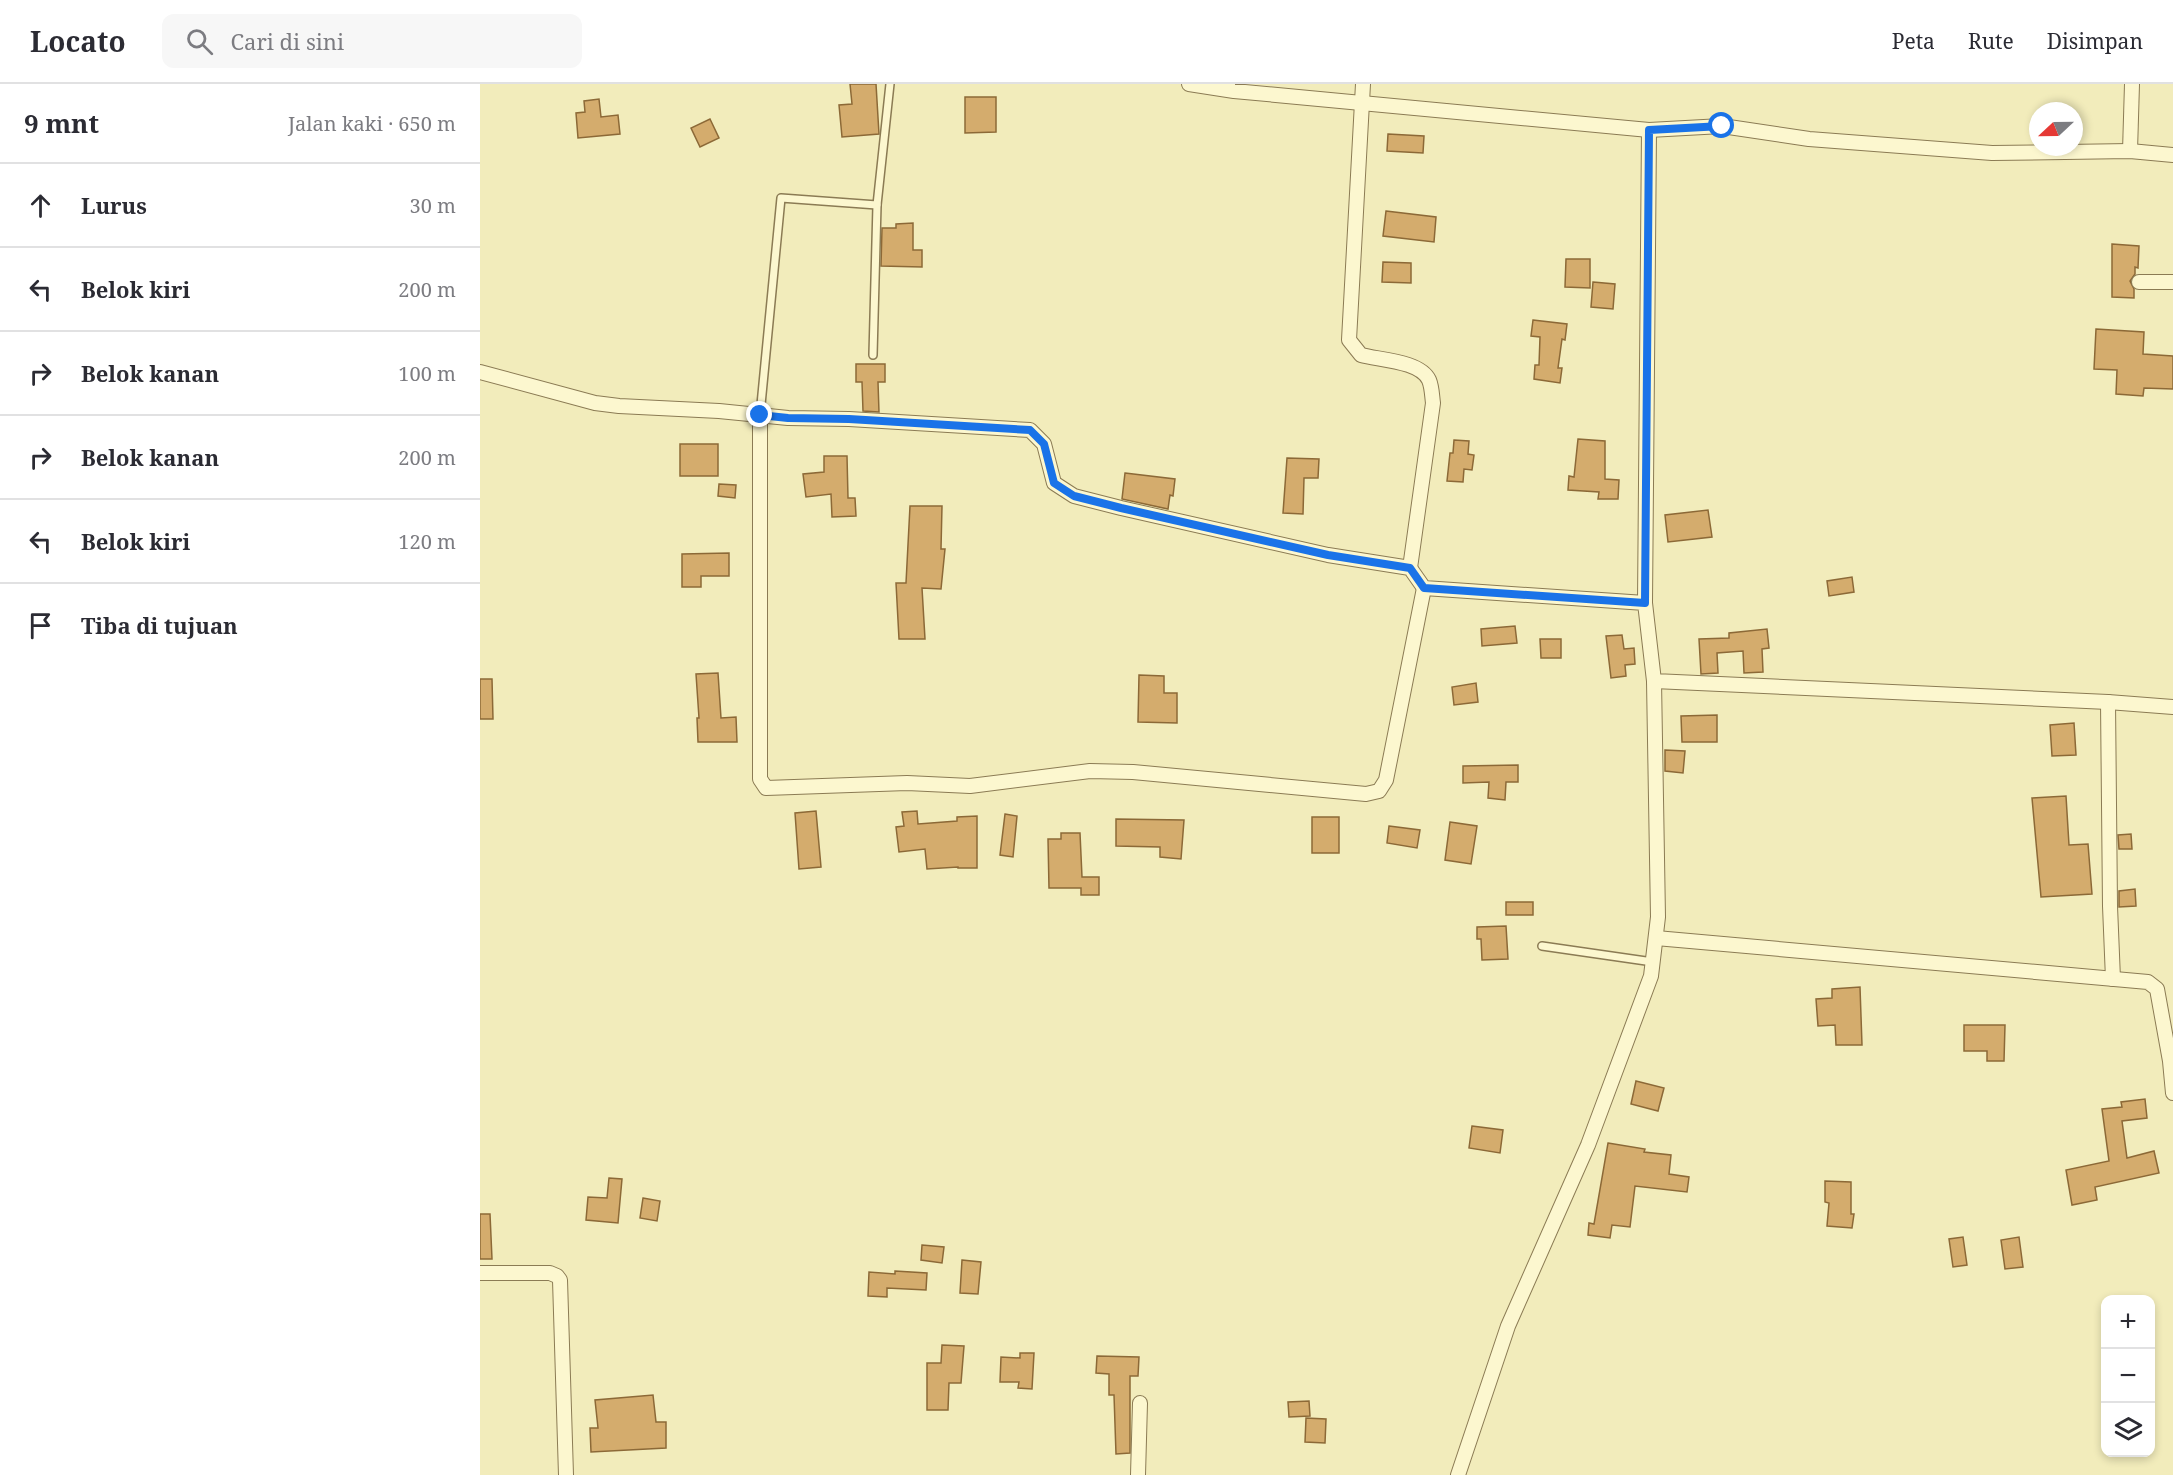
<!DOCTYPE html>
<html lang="id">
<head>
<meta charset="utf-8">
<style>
	:root { --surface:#fff; --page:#f7f7f7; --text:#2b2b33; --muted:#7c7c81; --line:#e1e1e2 }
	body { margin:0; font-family:"Noto Serif",serif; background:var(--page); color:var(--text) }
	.controls { position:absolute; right:18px; bottom:18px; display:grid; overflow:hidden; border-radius:12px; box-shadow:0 3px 9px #0003 }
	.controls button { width:54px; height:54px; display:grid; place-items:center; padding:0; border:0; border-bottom:2px solid var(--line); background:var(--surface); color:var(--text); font:30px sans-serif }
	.compass { position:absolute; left:1549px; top:18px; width:54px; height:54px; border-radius:50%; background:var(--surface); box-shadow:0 3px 9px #0003; rotate:248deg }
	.stop { position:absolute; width:18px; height:18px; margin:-14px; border:4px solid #1a73e8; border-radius:50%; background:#fff }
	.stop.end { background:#1a73e8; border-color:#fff; box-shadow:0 2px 6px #0008 }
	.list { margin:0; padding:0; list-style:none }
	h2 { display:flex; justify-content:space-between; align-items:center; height:78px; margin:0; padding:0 24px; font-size:26px }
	h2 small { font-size:20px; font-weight:400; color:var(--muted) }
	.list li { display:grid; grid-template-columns:39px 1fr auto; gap:18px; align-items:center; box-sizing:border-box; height:84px; padding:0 24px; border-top:2px solid var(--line) }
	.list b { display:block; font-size:22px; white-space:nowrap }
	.list em { font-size:20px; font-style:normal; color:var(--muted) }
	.icon { flex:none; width:33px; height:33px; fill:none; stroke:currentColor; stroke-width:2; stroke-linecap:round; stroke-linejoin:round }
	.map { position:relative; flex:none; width:1693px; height:1391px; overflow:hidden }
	header { display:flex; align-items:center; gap:36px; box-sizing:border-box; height:84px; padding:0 30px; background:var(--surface); border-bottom:2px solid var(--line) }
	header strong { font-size:28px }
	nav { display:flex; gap:33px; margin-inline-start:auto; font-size:21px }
	.search { width:420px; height:54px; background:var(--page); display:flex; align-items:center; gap:15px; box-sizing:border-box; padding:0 21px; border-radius:12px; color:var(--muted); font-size:22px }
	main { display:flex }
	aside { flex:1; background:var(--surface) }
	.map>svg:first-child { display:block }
	.building { fill:#d4ac6d; stroke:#8c6937; stroke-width:1.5 }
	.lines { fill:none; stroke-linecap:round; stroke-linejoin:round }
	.service-casing { stroke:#8b7b54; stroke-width:10 }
	.minor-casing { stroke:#8b7b54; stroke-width:16 }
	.service { stroke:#fcf7cf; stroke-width:7 }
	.minor { stroke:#fcf7cf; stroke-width:14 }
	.route { stroke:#1a73e8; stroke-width:8 }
</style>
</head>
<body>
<header>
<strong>Locato</strong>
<div class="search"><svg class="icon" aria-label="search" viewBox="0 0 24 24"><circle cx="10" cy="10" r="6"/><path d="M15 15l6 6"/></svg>Cari di sini</div>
<nav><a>Peta</a><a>Rute</a><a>Disimpan</a></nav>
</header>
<main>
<aside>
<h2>9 mnt<small>Jalan kaki · 650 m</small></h2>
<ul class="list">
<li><svg class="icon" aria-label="ahead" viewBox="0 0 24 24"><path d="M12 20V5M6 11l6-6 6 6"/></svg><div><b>Lurus</b></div><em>30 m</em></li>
<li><svg class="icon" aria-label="left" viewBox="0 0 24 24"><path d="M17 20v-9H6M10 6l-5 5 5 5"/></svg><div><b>Belok kiri</b></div><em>200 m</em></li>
<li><svg class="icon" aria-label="right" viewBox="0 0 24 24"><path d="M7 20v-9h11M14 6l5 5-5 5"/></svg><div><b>Belok kanan</b></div><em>100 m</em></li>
<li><svg class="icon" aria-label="right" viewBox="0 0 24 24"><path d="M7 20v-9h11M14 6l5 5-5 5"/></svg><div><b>Belok kanan</b></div><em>200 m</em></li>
<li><svg class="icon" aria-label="left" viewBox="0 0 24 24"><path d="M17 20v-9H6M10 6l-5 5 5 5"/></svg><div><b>Belok kiri</b></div><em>120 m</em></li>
<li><svg class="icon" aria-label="arrive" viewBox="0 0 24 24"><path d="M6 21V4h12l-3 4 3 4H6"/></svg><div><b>Tiba di tujuan</b></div></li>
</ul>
</aside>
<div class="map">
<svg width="1693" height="1391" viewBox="0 0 1693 1391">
	<rect width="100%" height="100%" fill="#f2ecbb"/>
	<g class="building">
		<polygon points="370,0 396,0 399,50 362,53 359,21 372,20"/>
		<polygon points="485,13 516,13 516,48 485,49"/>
		<polygon points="119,15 121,33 138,31 140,50 98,54 96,29 105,28 104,17"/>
		<polygon points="230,35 239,54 220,63 211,44"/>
		<polygon points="908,50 944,52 943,69 907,67"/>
		<polygon points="906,127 956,133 954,158 903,152"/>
		<polygon points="433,139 433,166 442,166 442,183 401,182 402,144 416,144 416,140"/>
		<polygon points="1632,160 1659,162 1658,184 1655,183 1655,190 1650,197 1654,205 1654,214 1632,213"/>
		<polygon points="1086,175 1110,175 1110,204 1085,203"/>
		<polygon points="903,178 931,179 931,199 902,198"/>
		<polygon points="1113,198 1135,200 1133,225 1111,223"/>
		<polygon points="1053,236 1087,240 1085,256 1082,255 1078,284 1082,284 1080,299 1054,295 1055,281 1059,281 1060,253 1051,252"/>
		<polygon points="1616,245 1664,248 1663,270 1693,272 1693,305 1664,304 1663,312 1636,310 1637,286 1614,285"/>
		<polygon points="376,280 405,280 405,298 398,298 399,328 383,327 382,298 376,298"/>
		<polygon points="1098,355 1125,357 1125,395 1139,396 1138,415 1118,415 1119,408 1088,406 1089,392 1094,393"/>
		<polygon points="974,356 989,357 988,370 994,371 992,386 984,385 983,398 967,397 970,369 973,369"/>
		<rect x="200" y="360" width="38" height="32"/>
		<polygon points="344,372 367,372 368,414 375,414 376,432 352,433 351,410 326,413 323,390 344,388"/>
		<polygon points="807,374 839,375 838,394 824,394 823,430 803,429"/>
		<polygon points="645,389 695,395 693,412 690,411 688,425 642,415"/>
		<polygon points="239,400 256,401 255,414 238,412"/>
		<polygon points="430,422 462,422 461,465 465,465 461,505 442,504 445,555 419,555 416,499 426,499"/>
		<polygon points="1228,426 1232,453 1188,458 1185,431"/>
		<polygon points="249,469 249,492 221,492 221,503 202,503 202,470"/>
		<polygon points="1372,493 1374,508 1349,512 1347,497"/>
		<polygon points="1035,542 1037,559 1002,562 1001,545"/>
		<polygon points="1287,545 1289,564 1282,565 1283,588 1264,589 1263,567 1237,569 1238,589 1221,590 1219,555 1249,554 1249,549"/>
		<polygon points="1142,551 1144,565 1154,564 1155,580 1145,581 1146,592 1131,594 1126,552"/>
		<polygon points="1060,555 1081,555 1081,574 1061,574"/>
		<polygon points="238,589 241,634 256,633 257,658 218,658 217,634 219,634 216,590"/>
		<polygon points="659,591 684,592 684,609 697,609 697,639 658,638"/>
		<polygon points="0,595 12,595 13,635 0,635"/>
		<polygon points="996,599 998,618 974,621 972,603"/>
		<polygon points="1237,631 1237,658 1202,658 1201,632"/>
		<polygon points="1594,639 1596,671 1572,672 1570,641"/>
		<polygon points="1185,666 1205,667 1203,689 1185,687"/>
		<polygon points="1038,681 1038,698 1026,698 1025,716 1008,714 1009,698 983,699 983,682"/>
		<polygon points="1586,712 1589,761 1608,760 1612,810 1561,813 1552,714"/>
		<polygon points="336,727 341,783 319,785 315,729"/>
		<polygon points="437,727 438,740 477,737 477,733 497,732 497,784 478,784 478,783 447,785 445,765 419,768 416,743 424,742 422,728"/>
		<polygon points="525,730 537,732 533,773 520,771"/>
		<rect x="832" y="733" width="27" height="36"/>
		<polygon points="636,735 704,736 701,775 680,773 680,763 636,762"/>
		<polygon points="970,738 997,742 991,780 965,776"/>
		<polygon points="909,742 940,746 937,764 907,759"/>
		<polygon points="581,749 600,749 602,793 619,793 619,811 601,811 601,804 569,804 568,755 581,755"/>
		<polygon points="1651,750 1652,765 1639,765 1638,751"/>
		<polygon points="1655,805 1656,822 1639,823 1639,807"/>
		<rect x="1026" y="818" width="27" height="13"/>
		<polygon points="1026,842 1028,875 1002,876 1001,855 997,855 997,843"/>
		<polygon points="1380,903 1382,961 1356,961 1355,941 1338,942 1336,915 1352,914 1352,905"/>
		<polygon points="1484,941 1525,941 1524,977 1507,977 1507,967 1484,967"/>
		<polygon points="1156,997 1184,1004 1178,1027 1151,1020"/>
		<polygon points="1665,1015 1667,1034 1642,1037 1647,1074 1674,1067 1679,1089 1615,1103 1617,1116 1592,1121 1586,1086 1629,1077 1622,1025 1642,1023 1641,1018"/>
		<polygon points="992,1042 1023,1046 1020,1069 989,1064"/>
		<polygon points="1128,1059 1165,1065 1164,1068 1191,1071 1189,1090 1209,1093 1207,1108 1155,1102 1150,1143 1132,1141 1130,1154 1108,1151 1109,1139 1114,1140"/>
		<polygon points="129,1094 142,1095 138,1139 106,1136 108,1113 127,1114"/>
		<polygon points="1345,1097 1371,1098 1371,1130 1374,1130 1372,1144 1347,1142 1349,1119 1345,1118"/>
		<polygon points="163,1114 180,1117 177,1137 160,1134"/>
		<polygon points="0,1130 10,1130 12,1175 0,1175"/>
		<polygon points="1483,1153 1487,1181 1473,1183 1469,1155"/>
		<polygon points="1539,1153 1543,1183 1525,1185 1521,1156"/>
		<polygon points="442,1161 464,1163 462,1179 441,1176"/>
		<polygon points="482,1176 501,1178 498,1210 480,1209"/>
		<polygon points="415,1187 447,1189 446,1206 407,1204 407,1213 388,1212 389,1188 415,1190"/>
		<polygon points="462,1261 484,1262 481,1299 469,1299 468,1326 447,1326 447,1279 461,1279"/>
		<polygon points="540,1269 554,1269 552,1305 538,1304 539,1298 520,1298 521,1273 540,1274"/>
		<polygon points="617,1272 659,1273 658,1292 650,1292 650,1369 636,1370 634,1311 629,1311 629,1290 616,1289"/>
		<polygon points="173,1311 176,1338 186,1338 186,1364 111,1368 110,1344 118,1344 115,1316"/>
		<polygon points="829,1317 830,1332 809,1333 808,1318"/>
		<polygon points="826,1334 846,1335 845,1359 825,1358"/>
	</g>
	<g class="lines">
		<g class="service-casing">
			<g id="service">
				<polyline points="393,271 397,121"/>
				<polyline points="280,331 301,114 397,121 410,0"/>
				<polyline points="1062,862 1173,878"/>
			</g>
		</g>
		<g class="minor-casing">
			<g id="minor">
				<polyline points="709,0 754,7 1169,46 1242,42 1329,55 1512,69 1650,67 1693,71"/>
				<path d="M883,0L869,256L881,271C900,276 940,277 949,296C952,303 952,312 953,319L930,484"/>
				<polyline points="1650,67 1652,0"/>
				<polyline points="1659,198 1693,198"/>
				<polyline points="0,288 115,319 139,322 239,327 308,334 369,335 550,346 564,360 574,399 594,412 641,424 848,471 930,484 944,504 1165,519 1174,597 1628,618 1693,623"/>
				<polyline points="280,331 280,695 286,704 427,699 490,702 610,687 653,688 886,710 899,707 906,696 944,504"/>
				<polyline points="1165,519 1169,46"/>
				<polyline points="1628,618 1630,822 1633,895"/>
				<polyline points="1176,854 1668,898 1677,905 1690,977 1693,1009"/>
				<polyline points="0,1189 70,1189 77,1192 80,1196 86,1391"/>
				<polyline points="658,1391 660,1319"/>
				<polyline points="978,1391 1028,1242 1108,1061 1171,892 1178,833 1174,597"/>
			</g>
		</g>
		<use href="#service" class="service"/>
		<use href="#minor" class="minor"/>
	</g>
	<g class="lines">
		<polyline class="route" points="280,331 308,334 369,335 550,346 564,360 574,399 594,412 641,424 848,471 930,484 944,504 1165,519 1169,46 1242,42"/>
	</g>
</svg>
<div class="controls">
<button>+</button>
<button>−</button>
<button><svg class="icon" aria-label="layers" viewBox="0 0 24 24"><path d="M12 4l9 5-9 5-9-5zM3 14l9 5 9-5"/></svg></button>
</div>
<svg class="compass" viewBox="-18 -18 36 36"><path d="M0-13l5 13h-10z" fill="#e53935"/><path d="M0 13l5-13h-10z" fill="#7c7c81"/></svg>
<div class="stop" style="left:1242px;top:42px"></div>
<div class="stop end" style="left:280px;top:331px"></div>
</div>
</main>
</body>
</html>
